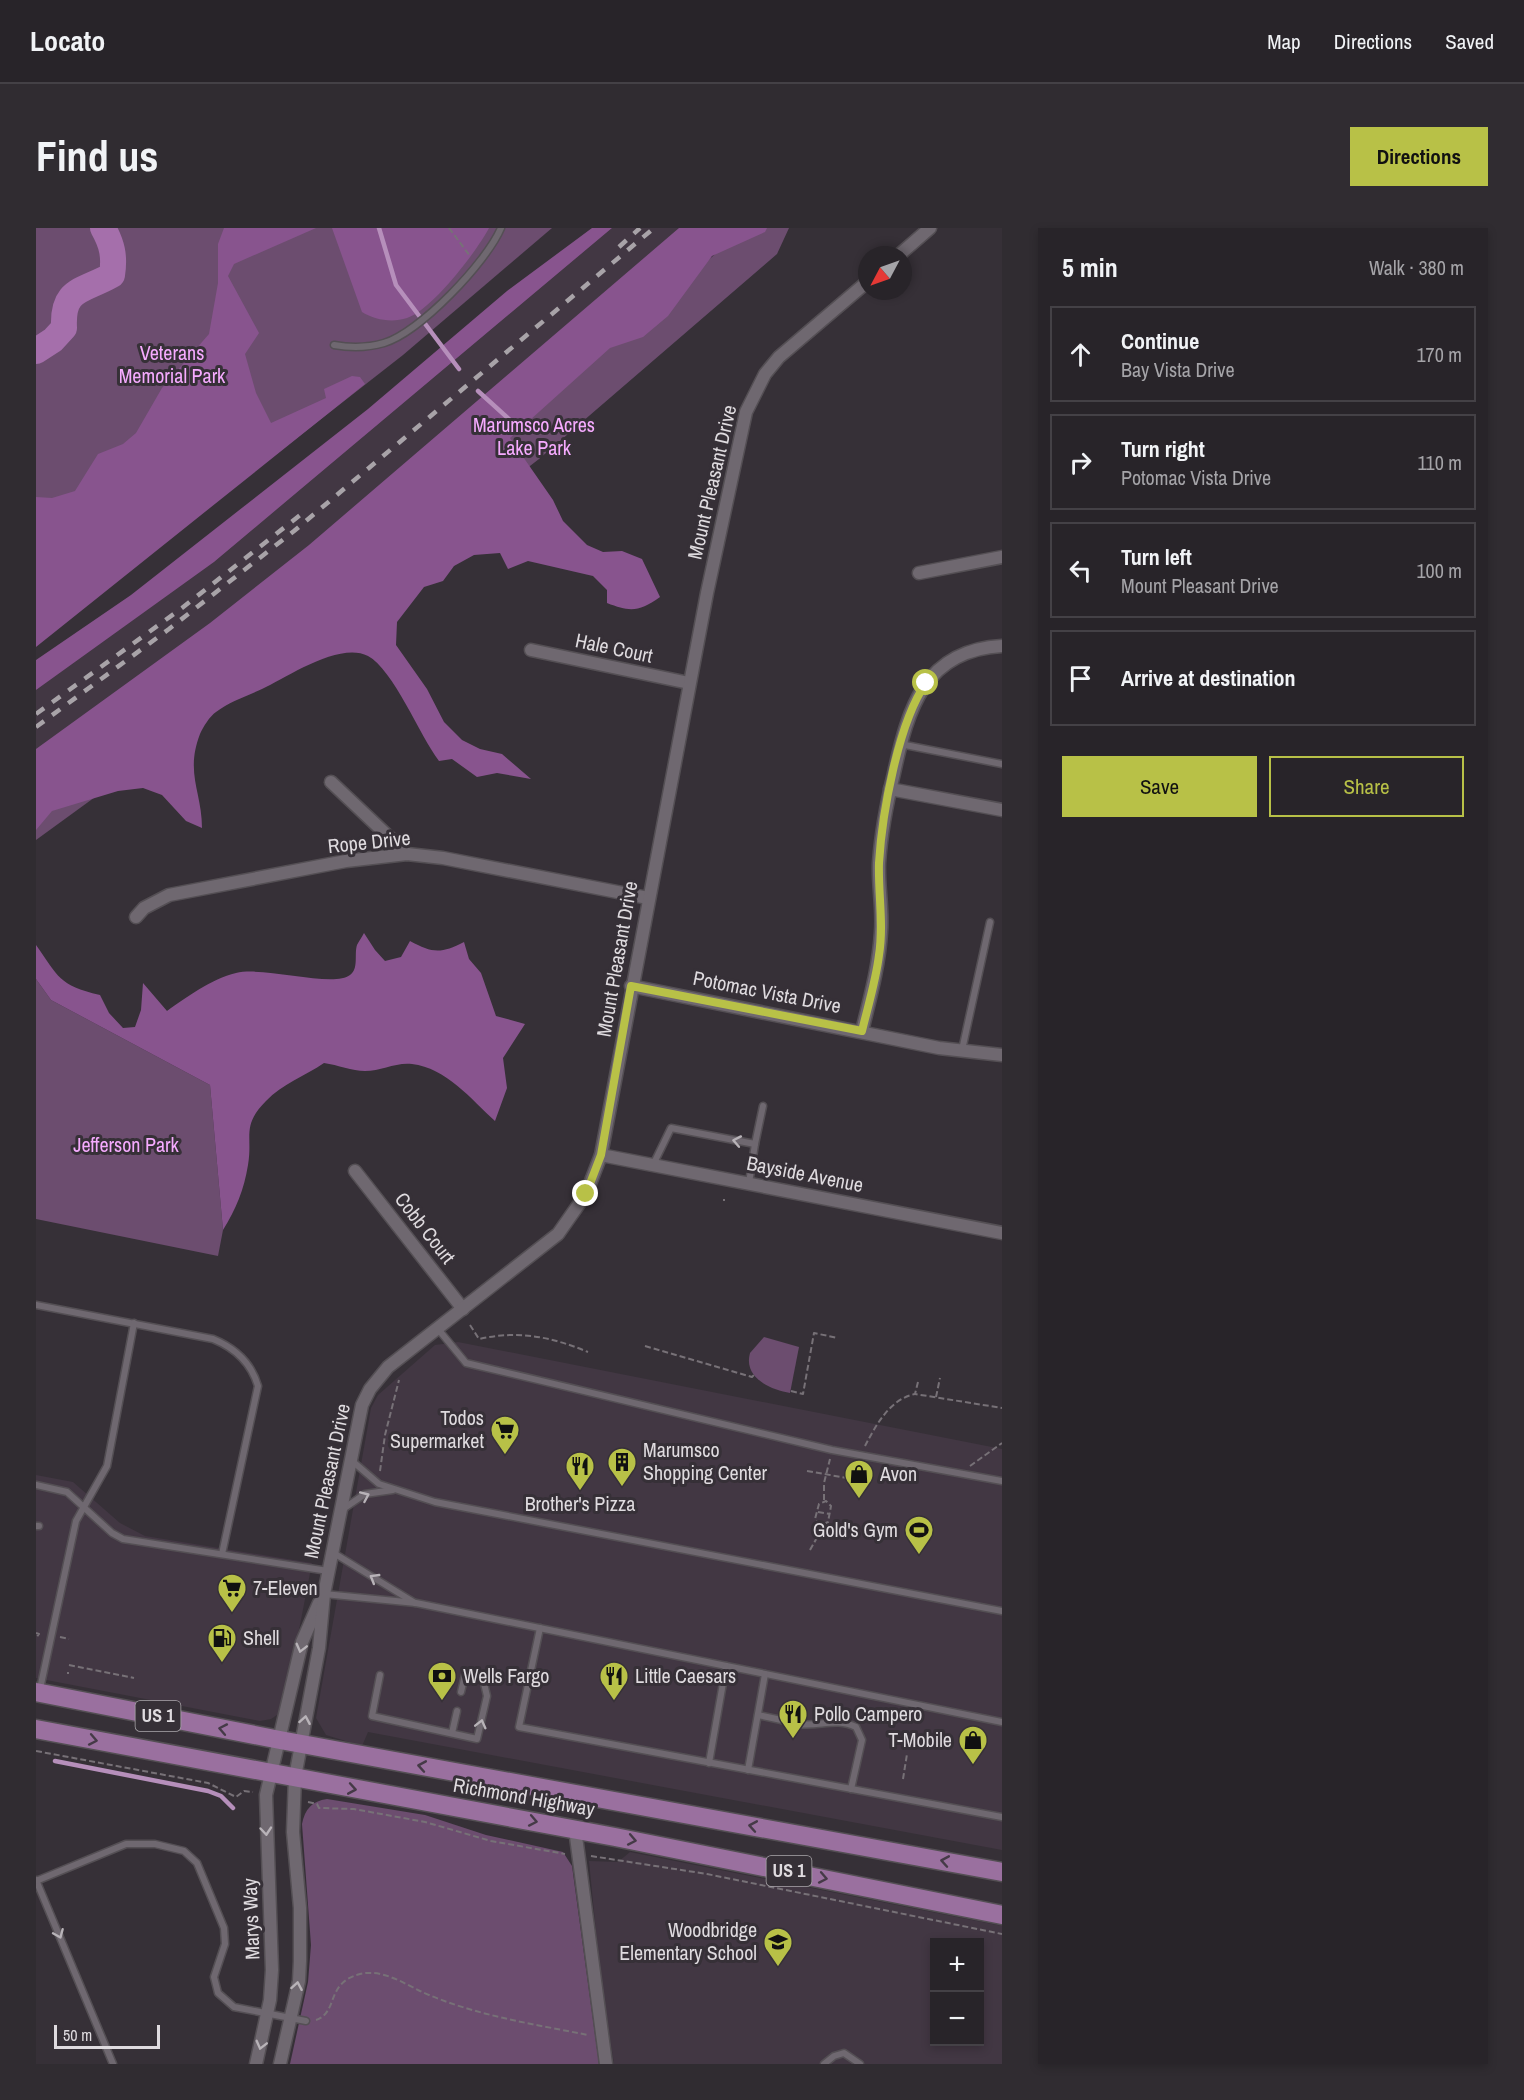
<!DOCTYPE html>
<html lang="en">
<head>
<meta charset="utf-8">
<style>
	:root { --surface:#282429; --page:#302c31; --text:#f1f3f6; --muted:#a5a4a8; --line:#444146; --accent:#b8c147 }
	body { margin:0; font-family:"Archivo Narrow",sans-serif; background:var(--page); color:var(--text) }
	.controls { position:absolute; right:18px; bottom:18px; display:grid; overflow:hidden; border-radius:0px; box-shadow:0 3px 9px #0003 }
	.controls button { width:54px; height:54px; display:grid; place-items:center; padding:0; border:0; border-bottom:2px solid var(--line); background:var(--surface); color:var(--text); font:30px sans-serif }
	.compass { position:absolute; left:822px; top:18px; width:54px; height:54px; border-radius:50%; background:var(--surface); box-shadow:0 3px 9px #0003; rotate:229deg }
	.scale { position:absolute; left:18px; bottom:15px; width:106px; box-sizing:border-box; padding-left:6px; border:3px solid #dfdbdf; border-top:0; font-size:16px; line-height:21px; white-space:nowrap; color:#dfdbdf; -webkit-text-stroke:4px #363037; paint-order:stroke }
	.stop { position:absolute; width:18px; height:18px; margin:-14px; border:4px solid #b8c147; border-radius:50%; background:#fff }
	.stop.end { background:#b8c147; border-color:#fff; box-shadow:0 2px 6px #0008 }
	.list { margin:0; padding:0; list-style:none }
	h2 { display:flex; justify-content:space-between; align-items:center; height:78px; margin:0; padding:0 24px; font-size:26px }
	h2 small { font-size:20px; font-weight:400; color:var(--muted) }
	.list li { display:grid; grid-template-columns:39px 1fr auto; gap:18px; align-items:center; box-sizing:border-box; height:96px; margin:0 12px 12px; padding:0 12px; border:2px solid var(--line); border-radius:0px }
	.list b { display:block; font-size:22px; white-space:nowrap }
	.list p { margin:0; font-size:20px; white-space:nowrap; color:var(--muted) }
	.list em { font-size:20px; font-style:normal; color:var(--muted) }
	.actions { display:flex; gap:12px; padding:18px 24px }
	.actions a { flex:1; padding:14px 0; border:2px solid var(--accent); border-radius:0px; text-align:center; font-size:21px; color:var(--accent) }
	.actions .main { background:var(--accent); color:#111 }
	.icon { flex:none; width:33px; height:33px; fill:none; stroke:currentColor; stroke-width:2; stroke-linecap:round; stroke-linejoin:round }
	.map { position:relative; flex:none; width:966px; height:1836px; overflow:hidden; border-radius:0px }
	header { display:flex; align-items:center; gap:36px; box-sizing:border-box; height:84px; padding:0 30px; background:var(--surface); border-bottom:2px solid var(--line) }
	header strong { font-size:28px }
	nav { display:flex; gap:33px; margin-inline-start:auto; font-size:21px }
	.intro { display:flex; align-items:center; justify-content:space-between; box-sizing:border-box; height:144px; padding:0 36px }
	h1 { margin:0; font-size:42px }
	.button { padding:15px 27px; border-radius:0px; background:var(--accent); color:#111; font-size:21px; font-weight:700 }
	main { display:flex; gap:36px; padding:0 36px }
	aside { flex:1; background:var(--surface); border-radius:0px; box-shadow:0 3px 9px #0003 }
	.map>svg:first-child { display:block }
	.built { fill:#423743; fill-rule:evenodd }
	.green { fill:#6c4d6f }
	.forest { fill:#88548e }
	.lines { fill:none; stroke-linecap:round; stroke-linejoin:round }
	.stream { stroke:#b68fbb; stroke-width:4.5 }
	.river { stroke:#a56fab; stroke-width:26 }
	.lane-casing { stroke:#544f54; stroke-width:9 }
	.street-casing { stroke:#544f54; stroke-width:15 }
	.primary-casing { stroke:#544f54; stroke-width:21 }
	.path { stroke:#777177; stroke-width:2; stroke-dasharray:6 3; stroke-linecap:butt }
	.lane { stroke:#6f6870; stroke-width:6 }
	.street { stroke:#6f6870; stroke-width:12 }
	.primary { stroke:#9a709f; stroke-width:18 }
	.rail { stroke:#a8a3a8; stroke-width:4.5; stroke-dasharray:10 10; stroke-linecap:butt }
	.oneway { stroke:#b8b3b8 }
	.oneway2 { stroke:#453a47 }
	.route { stroke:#b8c147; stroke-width:8 }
	.labels { text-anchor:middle; stroke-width:6; stroke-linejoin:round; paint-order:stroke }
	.shield { fill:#363037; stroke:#aca8ad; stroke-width:1.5 }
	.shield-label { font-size:18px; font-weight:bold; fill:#dfdbdf }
	.park-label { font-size:20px; fill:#f6abff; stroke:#363037 }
	.street-label { font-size:20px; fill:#dfdbdf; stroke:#363037 }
	.poi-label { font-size:20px; fill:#dfdbdf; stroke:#363037; text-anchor:start }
</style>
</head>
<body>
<header>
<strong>Locato</strong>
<nav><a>Map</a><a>Directions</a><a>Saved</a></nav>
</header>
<div class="intro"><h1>Find us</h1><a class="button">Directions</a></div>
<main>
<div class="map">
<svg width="966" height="1836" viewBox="0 0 966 1836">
	<rect width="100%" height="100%" fill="#363037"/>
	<g class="built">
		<polygon points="576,0 671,0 0,536 0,462 178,334"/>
		<polygon points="422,1114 966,1221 966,1622 332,1504 326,1518 290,1507 280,1490 335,1180 342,1167 399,1117"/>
		<polygon points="0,1247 37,1254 84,1295 109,1308 276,1335 250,1469 244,1485 235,1491 224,1493 0,1450"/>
		<path d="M594,1624L966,1698V1836H578L564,1745L553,1633L582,1634ZM898,1714H944V1814H898Z"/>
	</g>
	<g class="green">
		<polygon points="0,0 516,0 367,127 134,309 0,407"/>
		<polygon points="710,0 753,0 741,26 503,231 176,484 0,612 0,572 472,202"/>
		<polygon points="0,751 15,772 174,857 187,1002 182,1028 0,991"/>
		<path d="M728,1109L763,1119L754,1165C735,1162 707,1150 714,1125Z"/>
		<path d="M291,1571L389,1587L450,1607L527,1624L536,1638L563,1836H254L272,1754L275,1717L266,1596C269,1581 276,1573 291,1571Z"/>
	</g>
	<g class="forest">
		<polygon points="188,0 280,0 198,36 192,48 223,105 209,126 220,165 235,195 290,170 288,161 316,148 324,149 329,156 0,419 0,269 16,270 39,263 62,226 87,216 100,205 126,160 173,106 182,55 182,16"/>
		<path d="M296,0H453C441,23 396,82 371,90C356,95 339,92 326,84Z"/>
		<polygon points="556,0 576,0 178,334 0,462 0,432 95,367 332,181 471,63"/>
		<path d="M643,0H731L729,4L676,28L632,88L607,109L574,120L474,210L517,272L527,293L551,317L567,324L586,323L606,331L624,369C603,384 594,384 571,375V362L557,348L492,333L472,341L464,325L438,327L418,338L407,353L388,359L361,394L360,417L391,461L408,494L426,512L444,521L466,526L495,551L461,545L441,549L416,531L403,533C384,508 357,441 332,428C304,413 251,449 226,461C211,468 193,474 180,484C174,488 167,499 164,506C149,545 166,564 166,600L150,593L126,567L107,560L82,563L16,583L0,602V521L174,395L273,317Z"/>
		<path d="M328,705L339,722L349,733L365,729L374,713C396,725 405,726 428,714L433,731L445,745L460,788L489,796L467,830L471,860L459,893C435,871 410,840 376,836C360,834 345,843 329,843C316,843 302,837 288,835C269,848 246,856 230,873C205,898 217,908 212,937C208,962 200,981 187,1002L174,857L15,772L0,751V717C23,749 22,757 64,767L73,785L87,800L99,799L105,782L107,755L131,783C151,769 175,751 200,745C229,738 297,760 314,747C323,741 318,726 321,717C323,713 326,709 328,705Z"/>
	</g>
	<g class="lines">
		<g class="stream">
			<polyline points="343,0 360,57 423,141"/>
			<polyline points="442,163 485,202"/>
			<polyline points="19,1533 172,1563 185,1568 197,1580"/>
		</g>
		<path class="river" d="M0,123L17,112L28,100C26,60 46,64 76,47C79,28 76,16 67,0"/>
		<g class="lane-casing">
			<g id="lane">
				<path d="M298,117C315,120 331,120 348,115C384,104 450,35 465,0"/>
				<polyline points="864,516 966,536"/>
				<polyline points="926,822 954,694"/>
				<polyline points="719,916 727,878"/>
				<polyline points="617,937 635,900 719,916 713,955"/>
				<path d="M0,1077L177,1111C199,1120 215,1134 222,1158L186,1326"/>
				<polyline points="402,1101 430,1135 796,1222 966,1253"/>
				<polyline points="315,1232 343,1256 399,1274 966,1383"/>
				<polyline points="0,1257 31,1264 76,1305 87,1311 292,1343"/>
				<polyline points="307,1281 329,1266 357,1262"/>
				<polyline points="0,1298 3,1298"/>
				<polyline points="296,1324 379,1375"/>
				<polyline points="288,1366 380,1375 966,1494"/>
				<polyline points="504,1400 483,1499 966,1589"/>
				<polyline points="344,1447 336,1488 441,1511 451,1468 447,1451"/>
				<polyline points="4,1461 40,1293 71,1238 98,1095"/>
				<polyline points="425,1464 429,1447"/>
				<polyline points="722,1487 750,1493"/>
				<path d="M763,1496C783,1499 800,1489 820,1499L826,1512L815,1561"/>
				<polyline points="416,1505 421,1483"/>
				<polyline points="673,1535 690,1438"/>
				<polyline points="712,1542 729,1446"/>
				<polyline points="0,1652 77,1836"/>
				<polyline points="0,1653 90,1616 119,1616 148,1623 161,1635 188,1700 189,1716 178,1749 182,1765 198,1779 270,1793"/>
				<polyline points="788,1836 798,1828 808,1825 824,1836"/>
			</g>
		</g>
		<g class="street-casing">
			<g id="street">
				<polyline points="863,27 894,0"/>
				<polyline points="883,345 966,329"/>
				<polyline points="495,422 653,455"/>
				<polyline points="295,554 371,626"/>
				<polyline points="854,561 966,582"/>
				<polyline points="100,689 108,680 133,667 310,633 371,626 407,630 612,670"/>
				<polyline points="595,758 903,820 966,827"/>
				<path d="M826,803C834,770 843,738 845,704C847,681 842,658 843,635C845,606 851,574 858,545C872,481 888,422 966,418"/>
				<polyline points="565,927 966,1005"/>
				<polyline points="319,943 427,1081"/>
				<polyline points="539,1601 570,1836"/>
				<polyline points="220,1836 234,1772 236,1742 230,1567 266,1414 283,1375"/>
				<polyline points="244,1836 263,1753 264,1733 264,1680 257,1604 259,1549 283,1420 288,1366 326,1177 334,1161 352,1139 522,1006 550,966 565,927 671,365 710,184 729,146 743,129 831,54"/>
			</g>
		</g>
		<g class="primary-casing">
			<g id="primary">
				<polyline points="0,1464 244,1512 966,1644"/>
				<polyline points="0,1501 579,1609 966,1687"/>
			</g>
		</g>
		<g class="path">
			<polyline points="413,0 434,28"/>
			<polyline points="688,973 688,971"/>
			<path d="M434,1097L443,1111C482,1102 516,1109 552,1124"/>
			<polyline points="609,1118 716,1149 719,1146"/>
			<polyline points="882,1154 879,1166 966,1180"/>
			<polyline points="755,1163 767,1166 778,1105 802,1110"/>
			<polyline points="900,1169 904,1150"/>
			<path d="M829,1218C840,1197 854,1171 879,1166"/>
			<polyline points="934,1238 966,1215"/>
			<polyline points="344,1243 349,1207 363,1152"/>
			<polyline points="771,1243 811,1250"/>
			<polyline points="788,1272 788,1255 794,1231"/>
			<polyline points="782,1284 794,1286"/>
			<polyline points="774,1322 783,1306 784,1298 779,1291 783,1276 790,1273 795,1278 792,1294 784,1298"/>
			<polyline points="0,1405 3,1406 0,1410"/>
			<polyline points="24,1409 33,1411"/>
			<polyline points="33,1437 98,1450"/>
			<polyline points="32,1446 32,1444"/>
			<polyline points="0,1523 172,1555 200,1569 208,1563 217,1564"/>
			<polyline points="867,1551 871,1526"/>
			<polyline points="272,1574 281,1576 283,1580 318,1581 389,1594 455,1613 529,1626"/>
			<polyline points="555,1628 671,1646 966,1706"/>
			<path d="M280,1792C303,1784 289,1755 324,1746C345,1741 366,1754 384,1763C436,1787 497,1796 552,1807"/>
		</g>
		<use href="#lane" class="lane"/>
		<use href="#street" class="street"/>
		<use href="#primary" class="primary"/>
		<g class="rail">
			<polyline points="583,19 604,0"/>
			<polyline points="0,486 146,380 268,284"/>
			<polyline points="0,499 133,401 258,303 618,0"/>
		</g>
	</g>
	<defs><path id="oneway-chevron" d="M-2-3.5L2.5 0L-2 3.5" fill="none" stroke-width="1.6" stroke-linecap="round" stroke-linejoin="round" transform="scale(1.5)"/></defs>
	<g class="oneway">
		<use href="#oneway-chevron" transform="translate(701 913) rotate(-169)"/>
		<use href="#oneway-chevron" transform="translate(329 1268) rotate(-24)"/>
		<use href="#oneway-chevron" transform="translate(338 1350) rotate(-149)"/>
		<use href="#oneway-chevron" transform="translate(265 1420) rotate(104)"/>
		<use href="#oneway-chevron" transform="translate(269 1492) rotate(-80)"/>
		<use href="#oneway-chevron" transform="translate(445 1496) rotate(-76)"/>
		<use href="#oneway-chevron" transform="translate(230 1603) rotate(85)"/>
		<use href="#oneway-chevron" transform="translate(23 1706) rotate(67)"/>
		<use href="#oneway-chevron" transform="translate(261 1758) rotate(-80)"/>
		<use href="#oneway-chevron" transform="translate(225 1817) rotate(104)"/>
	</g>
	<g class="oneway2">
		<use href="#oneway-chevron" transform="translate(187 1501) rotate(-169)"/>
		<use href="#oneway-chevron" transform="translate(57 1512) rotate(11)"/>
		<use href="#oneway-chevron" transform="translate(386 1538) rotate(-170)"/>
		<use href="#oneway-chevron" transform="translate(316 1561) rotate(10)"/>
		<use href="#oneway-chevron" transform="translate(497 1593) rotate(11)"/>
		<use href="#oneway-chevron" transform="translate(717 1598) rotate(-170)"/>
		<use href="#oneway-chevron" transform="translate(596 1612) rotate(11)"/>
		<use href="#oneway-chevron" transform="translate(909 1633) rotate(-170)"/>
		<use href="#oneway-chevron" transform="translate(787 1650) rotate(11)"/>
	</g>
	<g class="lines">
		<path class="route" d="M550,966L565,927L595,758L826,803C832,778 840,752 843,727C848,696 842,666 843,635C846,586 862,495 890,455"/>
	</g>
	<defs>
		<g id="supermarket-pin" transform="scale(1.5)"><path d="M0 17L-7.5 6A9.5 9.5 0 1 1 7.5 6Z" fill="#b8c147" stroke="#363037"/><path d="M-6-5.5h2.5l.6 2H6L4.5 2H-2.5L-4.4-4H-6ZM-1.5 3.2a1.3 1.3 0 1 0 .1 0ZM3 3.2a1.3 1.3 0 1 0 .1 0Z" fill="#111"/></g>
		<g id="building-pin" transform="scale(1.5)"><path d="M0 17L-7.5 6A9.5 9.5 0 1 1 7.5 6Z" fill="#b8c147" stroke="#363037"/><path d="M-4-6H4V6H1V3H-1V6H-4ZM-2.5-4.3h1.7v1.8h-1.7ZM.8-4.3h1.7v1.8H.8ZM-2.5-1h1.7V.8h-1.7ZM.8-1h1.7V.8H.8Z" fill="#111"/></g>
		<g id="restaurant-pin" transform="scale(1.5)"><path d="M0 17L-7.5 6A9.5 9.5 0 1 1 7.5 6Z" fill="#b8c147" stroke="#363037"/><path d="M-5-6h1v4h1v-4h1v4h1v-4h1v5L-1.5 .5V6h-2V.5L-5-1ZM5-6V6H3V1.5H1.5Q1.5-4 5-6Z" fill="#111"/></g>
		<g id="shop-pin" transform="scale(1.5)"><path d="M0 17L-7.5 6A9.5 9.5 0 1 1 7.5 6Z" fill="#b8c147" stroke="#363037"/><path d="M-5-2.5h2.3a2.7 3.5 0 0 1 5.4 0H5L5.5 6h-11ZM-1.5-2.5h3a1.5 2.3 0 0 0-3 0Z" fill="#111"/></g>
		<g id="stadium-pin" transform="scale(1.5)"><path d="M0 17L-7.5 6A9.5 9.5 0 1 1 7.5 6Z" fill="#b8c147" stroke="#363037"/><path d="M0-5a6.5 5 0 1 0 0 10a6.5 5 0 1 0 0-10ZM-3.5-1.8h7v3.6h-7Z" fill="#111"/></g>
		<g id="fuel-pin" transform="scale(1.5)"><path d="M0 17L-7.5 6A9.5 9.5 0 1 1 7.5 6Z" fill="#b8c147" stroke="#363037"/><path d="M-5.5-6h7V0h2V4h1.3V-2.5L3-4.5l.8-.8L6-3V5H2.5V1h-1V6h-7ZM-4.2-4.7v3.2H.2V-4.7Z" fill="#111"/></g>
		<g id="bank-pin" transform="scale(1.5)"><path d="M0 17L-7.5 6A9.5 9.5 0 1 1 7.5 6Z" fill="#b8c147" stroke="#363037"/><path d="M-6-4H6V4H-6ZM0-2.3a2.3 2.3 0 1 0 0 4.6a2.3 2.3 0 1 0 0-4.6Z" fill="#111"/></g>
		<g id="school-pin" transform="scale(1.5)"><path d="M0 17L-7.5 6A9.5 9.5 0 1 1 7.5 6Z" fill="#b8c147" stroke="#363037"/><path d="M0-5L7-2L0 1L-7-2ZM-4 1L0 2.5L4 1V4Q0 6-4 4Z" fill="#111"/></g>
	</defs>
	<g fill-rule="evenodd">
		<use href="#supermarket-pin" x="469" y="1202"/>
		<use href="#building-pin" x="586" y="1234"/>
		<use href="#restaurant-pin" x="544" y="1238"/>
		<use href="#shop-pin" x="823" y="1246"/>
		<use href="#stadium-pin" x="883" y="1302"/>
		<use href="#supermarket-pin" x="196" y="1360"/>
		<use href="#fuel-pin" x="186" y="1410"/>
		<use href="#bank-pin" x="406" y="1448"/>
		<use href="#restaurant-pin" x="578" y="1448"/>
		<use href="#restaurant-pin" x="757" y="1486"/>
		<use href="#shop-pin" x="937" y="1512"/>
		<use href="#school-pin" x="742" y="1714"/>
	</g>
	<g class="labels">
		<g class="shield">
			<rect x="99.5" y="1473" width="45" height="30" rx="4.5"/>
			<rect x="730.5" y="1628" width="45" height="30" rx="4.5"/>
		</g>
		<g class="shield-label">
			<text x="122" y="1494">US 1</text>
			<text x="753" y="1649">US 1</text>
		</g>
		<g class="park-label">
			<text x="136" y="132">Veterans<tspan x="136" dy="23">Memorial Park</tspan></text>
			<text x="498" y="204">Marumsco Acres<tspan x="498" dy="23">Lake Park</tspan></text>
			<text x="90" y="924">Jefferson Park</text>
		</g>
		<g class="street-label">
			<text transform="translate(676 254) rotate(-77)" y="7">Mount Pleasant Drive</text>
			<text transform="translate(578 420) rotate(12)" y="7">Hale Court</text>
			<text transform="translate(333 614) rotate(-6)" y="7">Rope Drive</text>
			<text transform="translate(581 731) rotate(-80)" y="7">Mount Pleasant Drive</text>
			<text transform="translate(731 764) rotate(11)" y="7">Potomac Vista Drive</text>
			<text transform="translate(769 946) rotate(11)" y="7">Bayside Avenue</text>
			<text transform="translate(389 1000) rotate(52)" y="7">Cobb Court</text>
			<text transform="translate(291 1253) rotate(-78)" y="7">Mount Pleasant Drive</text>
			<text transform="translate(488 1569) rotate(10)" y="7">Richmond Highway</text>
			<text transform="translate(215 1691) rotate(-92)" y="7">Marys Way</text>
		</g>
		<g class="poi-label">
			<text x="448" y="1197" text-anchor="end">Todos<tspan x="448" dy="23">Supermarket</tspan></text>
			<text x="607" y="1229">Marumsco<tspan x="607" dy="23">Shopping Center</tspan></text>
			<text x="844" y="1253">Avon</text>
			<text x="544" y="1283" text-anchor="middle">Brother's Pizza</text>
			<text x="862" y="1309" text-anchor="end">Gold's Gym</text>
			<text x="217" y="1367">7-Eleven</text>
			<text x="207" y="1417">Shell</text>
			<text x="427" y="1455">Wells Fargo</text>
			<text x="599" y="1455">Little Caesars</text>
			<text x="778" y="1493">Pollo Campero</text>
			<text x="916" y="1519" text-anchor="end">T-Mobile</text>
			<text x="721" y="1709" text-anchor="end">Woodbridge<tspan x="721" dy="23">Elementary School</tspan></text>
		</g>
	</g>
</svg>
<div class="controls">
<button>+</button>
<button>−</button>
</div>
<svg class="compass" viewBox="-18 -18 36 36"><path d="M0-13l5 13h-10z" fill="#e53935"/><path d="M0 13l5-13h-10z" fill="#a5a4a8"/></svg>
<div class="scale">50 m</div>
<div class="stop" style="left:890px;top:455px"></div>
<div class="stop end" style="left:550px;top:966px"></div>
</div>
<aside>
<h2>5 min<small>Walk · 380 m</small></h2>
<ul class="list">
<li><svg class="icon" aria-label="ahead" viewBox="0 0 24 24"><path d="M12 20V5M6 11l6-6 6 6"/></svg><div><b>Continue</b><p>Bay Vista Drive</p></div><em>170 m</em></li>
<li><svg class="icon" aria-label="right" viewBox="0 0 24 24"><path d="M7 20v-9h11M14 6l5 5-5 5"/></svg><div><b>Turn right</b><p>Potomac Vista Drive</p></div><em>110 m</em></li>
<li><svg class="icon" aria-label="left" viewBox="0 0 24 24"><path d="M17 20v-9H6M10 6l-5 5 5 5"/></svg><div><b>Turn left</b><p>Mount Pleasant Drive</p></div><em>100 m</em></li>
<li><svg class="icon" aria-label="arrive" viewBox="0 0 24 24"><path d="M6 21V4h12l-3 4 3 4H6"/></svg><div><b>Arrive at destination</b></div></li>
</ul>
<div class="actions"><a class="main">Save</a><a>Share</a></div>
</aside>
</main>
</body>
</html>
